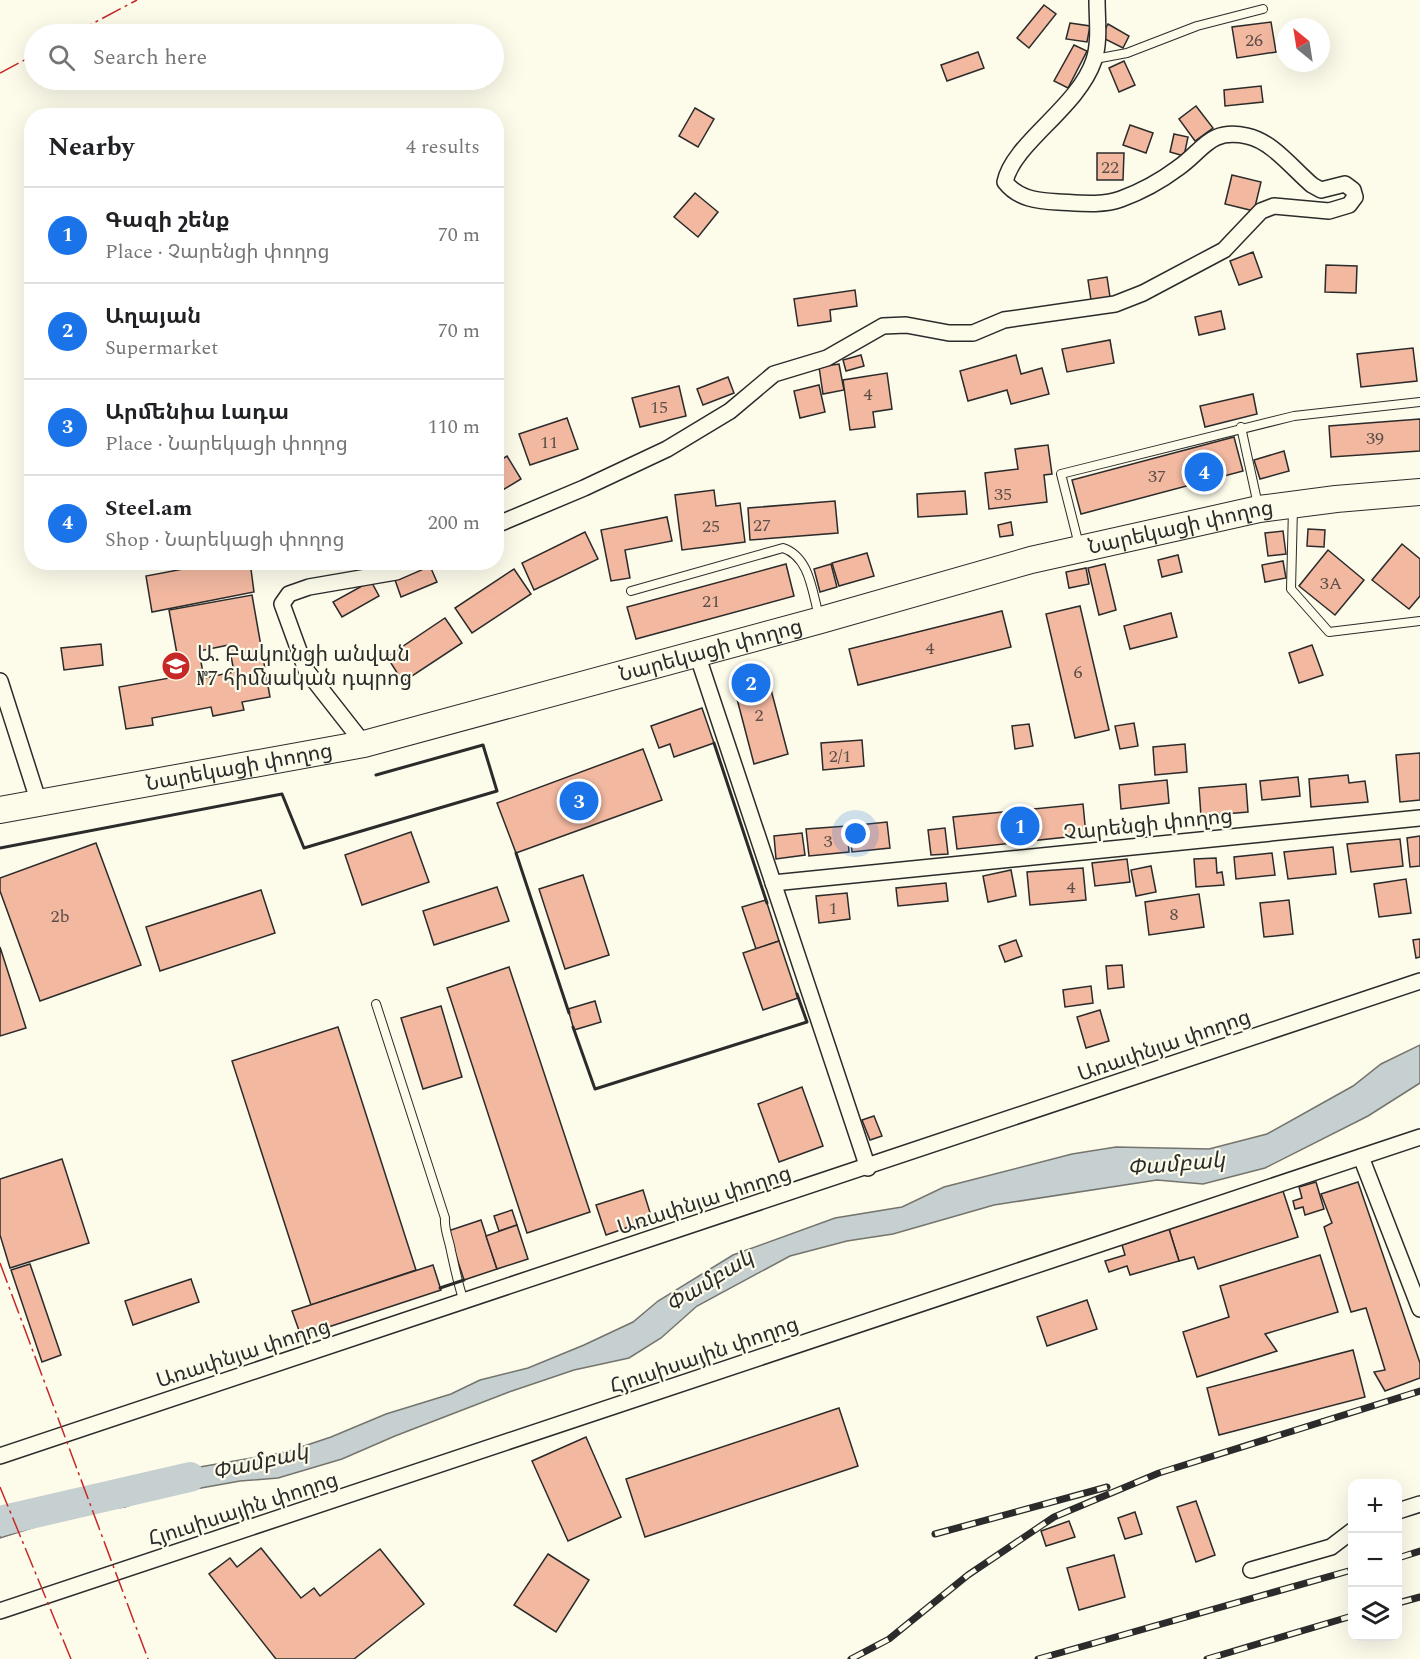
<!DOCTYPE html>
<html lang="en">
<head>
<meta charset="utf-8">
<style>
	:root { --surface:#fff; --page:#f2f2f2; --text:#202124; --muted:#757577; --line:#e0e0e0; --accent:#1a73e8 }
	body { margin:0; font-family:Spectral,"Noto Sans Armenian",serif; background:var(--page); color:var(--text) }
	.controls { position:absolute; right:18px; bottom:18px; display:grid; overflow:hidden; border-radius:12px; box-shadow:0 6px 24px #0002 }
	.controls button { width:54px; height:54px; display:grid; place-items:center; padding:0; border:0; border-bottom:2px solid var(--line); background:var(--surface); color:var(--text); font:30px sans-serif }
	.compass { position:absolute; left:1276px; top:18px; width:54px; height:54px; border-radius:50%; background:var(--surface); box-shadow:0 6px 24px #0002; rotate:330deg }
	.you { position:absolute; left:856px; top:834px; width:21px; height:21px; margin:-15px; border:4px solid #fff; border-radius:50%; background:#1a73e8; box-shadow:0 0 0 9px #1a73e833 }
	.badge { display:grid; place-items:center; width:39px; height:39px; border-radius:50%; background:var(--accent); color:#fff; font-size:20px; font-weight:700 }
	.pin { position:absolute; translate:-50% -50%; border:3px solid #fff; box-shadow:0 2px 6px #0006 }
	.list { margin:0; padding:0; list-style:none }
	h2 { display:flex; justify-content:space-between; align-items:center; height:78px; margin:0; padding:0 24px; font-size:26px }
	h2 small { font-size:20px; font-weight:400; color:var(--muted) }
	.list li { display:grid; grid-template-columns:39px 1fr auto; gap:18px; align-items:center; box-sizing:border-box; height:96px; padding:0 24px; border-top:2px solid var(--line) }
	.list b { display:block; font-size:22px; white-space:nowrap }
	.list p { margin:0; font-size:20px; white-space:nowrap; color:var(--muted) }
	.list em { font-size:20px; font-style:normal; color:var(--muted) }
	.icon { flex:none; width:33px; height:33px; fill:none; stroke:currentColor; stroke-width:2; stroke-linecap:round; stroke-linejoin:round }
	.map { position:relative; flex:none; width:1420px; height:1659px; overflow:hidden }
	.search { position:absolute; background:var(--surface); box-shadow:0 6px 24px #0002; left:24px; top:24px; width:480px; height:66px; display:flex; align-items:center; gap:15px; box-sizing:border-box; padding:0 21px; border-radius:33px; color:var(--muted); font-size:22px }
	.panel { position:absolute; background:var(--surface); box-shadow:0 6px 24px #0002; left:24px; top:108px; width:480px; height:462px; border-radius:24px }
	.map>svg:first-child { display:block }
	.water { fill:#c7d0d0; stroke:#74746e; stroke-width:1.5 }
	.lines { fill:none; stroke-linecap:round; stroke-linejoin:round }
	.river { stroke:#c7d0d0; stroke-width:30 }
	.building { fill:#f2b8a0; stroke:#2b2b2b; stroke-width:1.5; fill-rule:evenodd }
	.service-casing { stroke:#2b2b2b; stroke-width:10 }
	.minor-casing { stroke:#2b2b2b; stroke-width:18 }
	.trunk-casing { stroke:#2b2b2b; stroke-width:28 }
	.service { stroke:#fdfbea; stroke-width:8 }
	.minor { stroke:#fdfbea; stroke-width:15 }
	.trunk { stroke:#fdfbea; stroke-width:26 }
	.rail-casing { stroke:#2b2b2b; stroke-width:7 }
	.rail { stroke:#fdfbea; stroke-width:4.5; stroke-dasharray:14; stroke-linecap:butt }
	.wall { stroke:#2b2b2b; stroke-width:3 }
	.power { stroke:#c62828; stroke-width:1.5; stroke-dasharray:21 4.5 3 4.5; stroke-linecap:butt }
	.labels { text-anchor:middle; stroke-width:4.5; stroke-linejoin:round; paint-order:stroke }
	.number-label { font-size:18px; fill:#5d4e48 }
	.street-label { font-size:21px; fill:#2b2b2b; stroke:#fdfbea }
	.poi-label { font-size:21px; fill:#2b2b2b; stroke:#fdfbea; text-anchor:start }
	.water-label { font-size:22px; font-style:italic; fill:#2b2b2b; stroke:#fdfbea }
</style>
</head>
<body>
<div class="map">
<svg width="1420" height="1659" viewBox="0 0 1420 1659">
	<rect width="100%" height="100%" fill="#fdfbea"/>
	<polygon class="water" points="1420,1045 1420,1083 1368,1116 1265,1168 1203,1184 1157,1180 994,1205 893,1234 847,1241 790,1256 697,1306 661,1338 629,1358 574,1370 509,1392 395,1436 342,1459 278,1478 240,1481 151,1497 125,1507 80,1513 0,1538 0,1510 7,1508 62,1502 77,1504 102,1498 139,1493 169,1475 188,1469 286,1452 331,1437 386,1414 451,1394 480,1380 528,1368 584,1345 633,1322 658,1301 733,1255 835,1218 902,1207 944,1187 1072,1154 1116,1147 1209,1149 1267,1134 1353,1086 1381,1064"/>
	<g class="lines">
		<polyline class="river" points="0,1521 190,1477"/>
	</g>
	<g class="building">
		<polygon points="1044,5 1056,14 1029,48 1017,38"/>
		<polygon points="1271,22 1276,52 1237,58 1232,27"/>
		<polygon points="1070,23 1090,26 1087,42 1066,39"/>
		<polygon points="1108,24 1129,36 1123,48 1101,37"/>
		<polygon points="1074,45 1087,51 1068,88 1054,81"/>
		<polygon points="978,52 984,68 947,81 941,65"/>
		<polygon points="1124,61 1135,85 1119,92 1109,68"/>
		<polygon points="1261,86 1263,102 1225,106 1224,90"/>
		<polygon points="1196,106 1213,128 1195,141 1179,119"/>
		<polygon points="695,108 714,119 698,147 679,136"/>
		<polygon points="1130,125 1153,133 1146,153 1123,145"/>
		<polygon points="1174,134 1188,137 1184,156 1170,152"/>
		<polygon points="1097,153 1124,153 1123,180 1097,180"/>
		<polygon points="1232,175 1261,182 1254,211 1225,204"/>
		<polygon points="695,193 718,212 698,237 674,217"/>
		<polygon points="1253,252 1262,277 1239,285 1230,261"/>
		<polygon points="1326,265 1357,266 1356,293 1325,292"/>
		<polygon points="1107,277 1110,297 1091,300 1088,280"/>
		<polygon points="855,290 857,306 830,310 831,321 798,326 794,299"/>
		<polygon points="1221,311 1225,329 1199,335 1195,317"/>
		<polygon points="1110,340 1114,363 1067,372 1062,349"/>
		<polygon points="1413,348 1417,381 1361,387 1357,354"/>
		<polygon points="861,355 864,366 846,371 843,360"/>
		<polygon points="1016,355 1021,374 1042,368 1049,394 1011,404 1007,390 968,401 960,371"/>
		<polygon points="839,364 844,390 823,394 819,367"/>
		<polygon points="887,373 892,409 873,412 875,427 850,430 843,380"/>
		<polygon points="728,377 734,393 703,405 697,389"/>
		<polygon points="819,385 825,412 800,418 794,391"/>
		<polygon points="679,386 686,416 640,427 632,398"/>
		<polygon points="1253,394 1257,414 1205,427 1200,406"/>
		<polygon points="567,418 578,449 530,465 519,434"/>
		<polygon points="1420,419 1420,451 1331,457 1329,426"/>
		<polygon points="1234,437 1243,471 1081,514 1072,480"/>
		<polygon points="1048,445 1052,474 1044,475 1047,502 989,509 985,473 1018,469 1015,449"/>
		<polygon points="1284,451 1289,471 1260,479 1254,460"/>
		<polygon points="507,456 521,479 496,494 496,463"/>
		<polygon points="714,490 716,506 740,503 745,542 682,550 675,495"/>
		<polygon points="965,491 967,514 918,517 917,494"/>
		<polygon points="835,501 838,533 750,540 748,508"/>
		<polygon points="667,517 672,541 625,550 630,578 611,581 601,530"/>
		<polygon points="1011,522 1013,535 1000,537 998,525"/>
		<polygon points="1308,529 1325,530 1324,547 1307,546"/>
		<polygon points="1283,531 1286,554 1268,556 1265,533"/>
		<polygon points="585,532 598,559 534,590 522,563"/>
		<polygon points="1402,544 1420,559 1420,596 1409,609 1372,580"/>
		<polygon points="1328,550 1364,580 1335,615 1299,586"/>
		<polygon points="867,553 874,576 839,586 832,563"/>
		<polygon points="1178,555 1182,572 1162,577 1158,560"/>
		<polygon points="1283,561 1286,578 1265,582 1262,565"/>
		<polygon points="220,562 250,562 254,592 152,612 146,576"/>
		<polygon points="786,564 794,596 636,639 627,607"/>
		<polygon points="831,564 837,587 820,592 814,569"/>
		<polygon points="1105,564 1116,610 1099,615 1088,568"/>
		<polygon points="430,566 437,582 401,597 395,580"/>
		<polygon points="1086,568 1089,584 1069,588 1066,572"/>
		<polygon points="514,569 531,594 472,633 455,608"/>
		<polygon points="371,581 379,596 342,617 333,602"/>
		<path d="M252,595L270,697L242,702L244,710L213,716L211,707L152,718L153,725L126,729L119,687L181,676L169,610ZM229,645L234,672L204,678L199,651Z"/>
		<polygon points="1080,606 1109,730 1075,738 1046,614"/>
		<polygon points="1002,611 1011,647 858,685 849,649"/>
		<polygon points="1171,613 1177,637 1130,649 1124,626"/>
		<polygon points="445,618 462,643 403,682 387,657"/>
		<polygon points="101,644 103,665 64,670 61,648"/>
		<polygon points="1312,645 1323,675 1299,683 1289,653"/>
		<polygon points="765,667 788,754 754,764 731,676"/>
		<polygon points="702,708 714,743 674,757 670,744 659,748 651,726"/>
		<polygon points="1134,723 1138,746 1120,749 1115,726"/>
		<polygon points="1029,724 1033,746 1015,749 1012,726"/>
		<polygon points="862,740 864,766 823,770 821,743"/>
		<polygon points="1185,744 1187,772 1155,775 1153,747"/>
		<polygon points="643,749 662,800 516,853 497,803"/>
		<polygon points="1420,753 1420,800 1400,802 1396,755"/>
		<polygon points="1348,775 1349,783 1365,781 1368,802 1311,807 1309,779"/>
		<polygon points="1298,777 1300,796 1262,800 1260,781"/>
		<polygon points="1167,780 1169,803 1121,809 1119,785"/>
		<polygon points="1246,784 1248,812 1201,816 1199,788"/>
		<polygon points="1083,804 1086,835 957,849 953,817"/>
		<polygon points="887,822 890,848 852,852 849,826"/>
		<polygon points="847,826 849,852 809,856 806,829"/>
		<polygon points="945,828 948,854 931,855 928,830"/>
		<polygon points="411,832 429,882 362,905 345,855"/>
		<polygon points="802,833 805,855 776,859 774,836"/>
		<polygon points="1420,836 1420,866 1410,867 1407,838"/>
		<polygon points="1400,839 1403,866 1351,872 1347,844"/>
		<polygon points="96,843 141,965 40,1001 0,891 0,878"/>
		<polygon points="1333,847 1336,874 1288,879 1284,852"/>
		<polygon points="1272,853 1275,875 1236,879 1234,857"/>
		<polygon points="1216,858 1217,873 1222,872 1224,885 1196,887 1194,859"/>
		<polygon points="1127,859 1130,882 1095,886 1092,863"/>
		<polygon points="1151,866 1156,892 1136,896 1131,870"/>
		<polygon points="1083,868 1086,900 1030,905 1027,872"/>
		<polygon points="1011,870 1016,896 988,902 983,876"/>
		<polygon points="583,875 609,955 565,969 539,889"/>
		<polygon points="1406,879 1411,913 1379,917 1374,884"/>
		<polygon points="946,883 948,901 898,906 896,888"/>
		<polygon points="497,887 509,921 434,945 423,911"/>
		<polygon points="261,890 275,933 160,971 146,927"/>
		<polygon points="847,893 850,919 819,923 816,896"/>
		<polygon points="1199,894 1204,927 1149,935 1145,902"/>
		<polygon points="766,900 779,941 756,949 742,907"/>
		<polygon points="1289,900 1293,934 1264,937 1260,903"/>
		<polygon points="1420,939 1420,957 1416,958 1413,940"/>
		<polygon points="1016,940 1022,956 1005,962 999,946"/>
		<polygon points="779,941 798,998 763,1010 743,953"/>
		<polygon points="0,947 26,1028 0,1036"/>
		<polygon points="1122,965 1124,987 1108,989 1106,966"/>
		<polygon points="509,967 590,1212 527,1233 447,988"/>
		<polygon points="1091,986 1093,1003 1065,1007 1063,990"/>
		<polygon points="595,1001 601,1022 574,1030 568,1009"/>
		<polygon points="441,1006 462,1077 423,1089 401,1018"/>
		<polygon points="1100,1010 1109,1041 1086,1048 1077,1017"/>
		<polygon points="338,1027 416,1270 311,1305 232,1061"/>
		<polygon points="802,1087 823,1146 779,1162 758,1104"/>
		<polygon points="874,1116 882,1136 870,1140 862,1120"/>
		<polygon points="62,1159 89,1243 10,1268 0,1235 0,1179"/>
		<polygon points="1316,1182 1324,1209 1305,1215 1303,1207 1295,1209 1293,1201 1302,1198 1299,1187"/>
		<polygon points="1358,1182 1420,1363 1420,1378 1385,1391 1374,1372 1385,1370 1366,1308 1351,1312 1324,1227 1332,1223 1321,1194"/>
		<polygon points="643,1190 652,1219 606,1235 596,1205"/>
		<polygon points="1283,1191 1298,1237 1198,1269 1194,1257 1179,1261 1169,1229"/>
		<polygon points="512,1210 517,1225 499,1231 494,1216"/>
		<polygon points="481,1220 497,1269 464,1280 448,1231"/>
		<polygon points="517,1225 528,1259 497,1269 486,1236"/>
		<polygon points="1169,1229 1179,1261 1130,1275 1127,1266 1109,1272 1105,1261 1125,1255 1122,1245"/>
		<polygon points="1320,1255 1338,1312 1265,1334 1277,1351 1197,1377 1183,1332 1229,1317 1220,1286"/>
		<polygon points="30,1264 61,1355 42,1362 11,1270"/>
		<polygon points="433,1265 441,1290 301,1336 292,1311"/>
		<polygon points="191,1279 199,1302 133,1325 125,1301"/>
		<polygon points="1087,1300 1097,1329 1047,1346 1037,1317"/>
		<polygon points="1353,1350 1365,1397 1219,1435 1207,1388"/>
		<polygon points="839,1408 858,1466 645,1537 626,1479"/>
		<polygon points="586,1437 621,1517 568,1541 532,1461"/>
		<polygon points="1196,1501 1215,1555 1196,1562 1177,1507"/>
		<polygon points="1135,1512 1142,1534 1125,1539 1118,1518"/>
		<polygon points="1069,1521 1075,1537 1046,1546 1041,1531"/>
		<polygon points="261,1548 301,1598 314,1588 320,1596 380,1549 424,1604 354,1659 276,1659 209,1574 230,1558 237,1567"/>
		<polygon points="548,1554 589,1580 556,1632 514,1605"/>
		<polygon points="1114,1555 1125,1597 1079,1610 1067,1568"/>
	</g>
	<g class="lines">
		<g class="service-casing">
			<g id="service">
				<polyline points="1095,59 1127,53 1197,26 1263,9"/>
				<polyline points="1241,427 1258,505"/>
				<polyline points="1293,508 1291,589 1329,632 1420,621"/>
				<polyline points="1079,545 1061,474 1294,416 1420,402"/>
				<path d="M631,591L783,548C810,557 812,592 819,616"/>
				<path d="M376,1004L445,1218C444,1230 449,1239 451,1251C455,1269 458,1284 464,1302"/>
			</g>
		</g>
		<g class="minor-casing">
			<g id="minor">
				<path d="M496,525L584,488L667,449L730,411L774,374L827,358L883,326L906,325L949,333H973L1004,320L1115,304L1143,293L1224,250L1261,211L1274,206L1329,211L1349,205L1355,197L1353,190L1345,184L1321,190L1312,185C1293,169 1272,141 1247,136C1209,128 1204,150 1178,168C1162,180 1140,192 1121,199C1102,206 1079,203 1058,202C1038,201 1018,199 1005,182C1013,143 1078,108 1094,60C1100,42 1097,18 1097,0"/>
				<polyline points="697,654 868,1168"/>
				<polyline points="0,681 39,803"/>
				<polyline points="364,744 306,670 282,604 289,594 309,587 396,572 419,562"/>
				<polyline points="773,883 1420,818"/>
				<polyline points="1361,1157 1420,1309"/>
				<polyline points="0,1456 1420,981"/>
				<polyline points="1398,1511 1420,1504"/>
				<polyline points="1251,1570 1331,1547 1352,1531"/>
				<polyline points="0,1611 1420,1137"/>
			</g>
		</g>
		<g class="trunk-casing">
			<g id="trunk">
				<path id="s1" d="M0,810L364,744L821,620L1031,560L1259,509L1336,499L1420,492"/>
			</g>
		</g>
		<use href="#service" class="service"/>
		<use href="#minor" class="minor"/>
		<use href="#trunk" class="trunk"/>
		<g class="rail-casing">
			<g id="rail">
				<polyline points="935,1534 1107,1487"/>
				<polyline points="1398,1558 1420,1551"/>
				<polyline points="1398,1603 1420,1597"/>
				<polyline points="851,1659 889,1639 968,1575 1054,1517 1159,1473 1420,1391"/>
				<polyline points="1038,1659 1352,1570"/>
				<polyline points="1207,1659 1352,1616"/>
			</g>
		</g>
		<use href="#rail" class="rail"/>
		<g class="wall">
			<polyline points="714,743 767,903"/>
			<polyline points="0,848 282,794 304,848 497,791 483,745 376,775"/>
			<polyline points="516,853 569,1013"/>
			<polyline points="573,1027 595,1089 807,1022 797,994"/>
			<polyline points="440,1288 464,1280"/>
		</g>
		<g class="power">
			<polyline points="73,34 137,0"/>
			<polyline points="0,73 34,55"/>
			<polyline points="0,1263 148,1659"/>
			<polyline points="0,1487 71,1659"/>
		</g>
	</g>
	<defs>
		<g id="school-disc" transform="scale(1.5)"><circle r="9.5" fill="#c62828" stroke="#fdfbea"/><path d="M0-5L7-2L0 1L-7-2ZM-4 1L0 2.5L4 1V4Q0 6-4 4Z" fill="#fff"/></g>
	</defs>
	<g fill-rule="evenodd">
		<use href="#school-disc" x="176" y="666"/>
	</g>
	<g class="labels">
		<g class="number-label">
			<text x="1254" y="46">26</text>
			<text x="1110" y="173">22</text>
			<text x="868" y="400">4</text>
			<text x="659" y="413">15</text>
			<text x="1375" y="444">39</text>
			<text x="549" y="448">11</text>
			<text x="1157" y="482">37</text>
			<text x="1003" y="500">35</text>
			<text x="762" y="531">27</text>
			<text x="711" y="532">25</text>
			<text x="1331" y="589">3A</text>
			<text x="711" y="607">21</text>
			<text x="930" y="654">4</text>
			<text x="1078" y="678">6</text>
			<text x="759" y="721">2</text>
			<text x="840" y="762">2/1</text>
			<text x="828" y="847">3</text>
			<text x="1071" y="893">4</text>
			<text x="833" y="914">1</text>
			<text x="1174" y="920">8</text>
			<text x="60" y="922">2b</text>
		</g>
		<g class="street-label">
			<text dy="7" stroke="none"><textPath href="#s1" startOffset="1215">Նարեկացի փողոց</textPath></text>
			<text dy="7" stroke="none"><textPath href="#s1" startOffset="729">Նարեկացի փողոց</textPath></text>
			<text dy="7" stroke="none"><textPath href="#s1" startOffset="243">Նարեկացի փողոց</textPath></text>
			<text transform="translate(1148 824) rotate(-6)" y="7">Չարենցի փողոց</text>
			<text transform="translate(1164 1045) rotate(-19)" y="7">Առափնյա փողոց</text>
			<text transform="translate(704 1200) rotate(-18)" y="7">Առափնյա փողոց</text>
			<text transform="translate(243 1353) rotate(-18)" y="7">Առափնյա փողոց</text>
			<text transform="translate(704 1355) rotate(-19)" y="7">Հյուսիսային փողոց</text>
			<text transform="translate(243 1509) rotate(-18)" y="7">Հյուսիսային փողոց</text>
		</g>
		<g class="poi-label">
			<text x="197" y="661">Ա. Բակունցի անվան<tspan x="197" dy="24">№7 հիմնական դպրոց</tspan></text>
		</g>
		<g class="water-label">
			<text transform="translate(1176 1163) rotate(-5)" y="8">Փամբակ</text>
			<text transform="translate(709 1280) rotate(-32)" y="8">Փամբակ</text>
			<text transform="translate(260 1461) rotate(-13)" y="8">Փամբակ</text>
		</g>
	</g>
</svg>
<div class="controls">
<button>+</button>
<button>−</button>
<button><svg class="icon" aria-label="layers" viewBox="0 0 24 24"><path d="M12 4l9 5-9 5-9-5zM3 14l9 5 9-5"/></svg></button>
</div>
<svg class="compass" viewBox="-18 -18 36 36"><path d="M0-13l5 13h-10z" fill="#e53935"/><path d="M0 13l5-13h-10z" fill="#757577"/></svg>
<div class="you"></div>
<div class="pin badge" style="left:1020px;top:826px">1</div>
<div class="pin badge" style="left:751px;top:683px">2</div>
<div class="pin badge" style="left:579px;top:801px">3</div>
<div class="pin badge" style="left:1204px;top:472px">4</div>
<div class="search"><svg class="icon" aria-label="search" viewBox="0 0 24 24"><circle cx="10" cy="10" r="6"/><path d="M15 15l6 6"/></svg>Search here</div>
<section class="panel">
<h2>Nearby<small>4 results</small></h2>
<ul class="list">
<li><span class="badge">1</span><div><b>Գազի շենք</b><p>Place · Չարենցի փողոց</p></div><em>70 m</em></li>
<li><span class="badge">2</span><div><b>Աղայան</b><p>Supermarket</p></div><em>70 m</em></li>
<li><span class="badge">3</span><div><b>Արմենիա Լադա</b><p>Place · Նարեկացի փողոց</p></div><em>110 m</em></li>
<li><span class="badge">4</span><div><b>Steel.am</b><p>Shop · Նարեկացի փողոց</p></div><em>200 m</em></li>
</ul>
</section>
</div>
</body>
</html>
